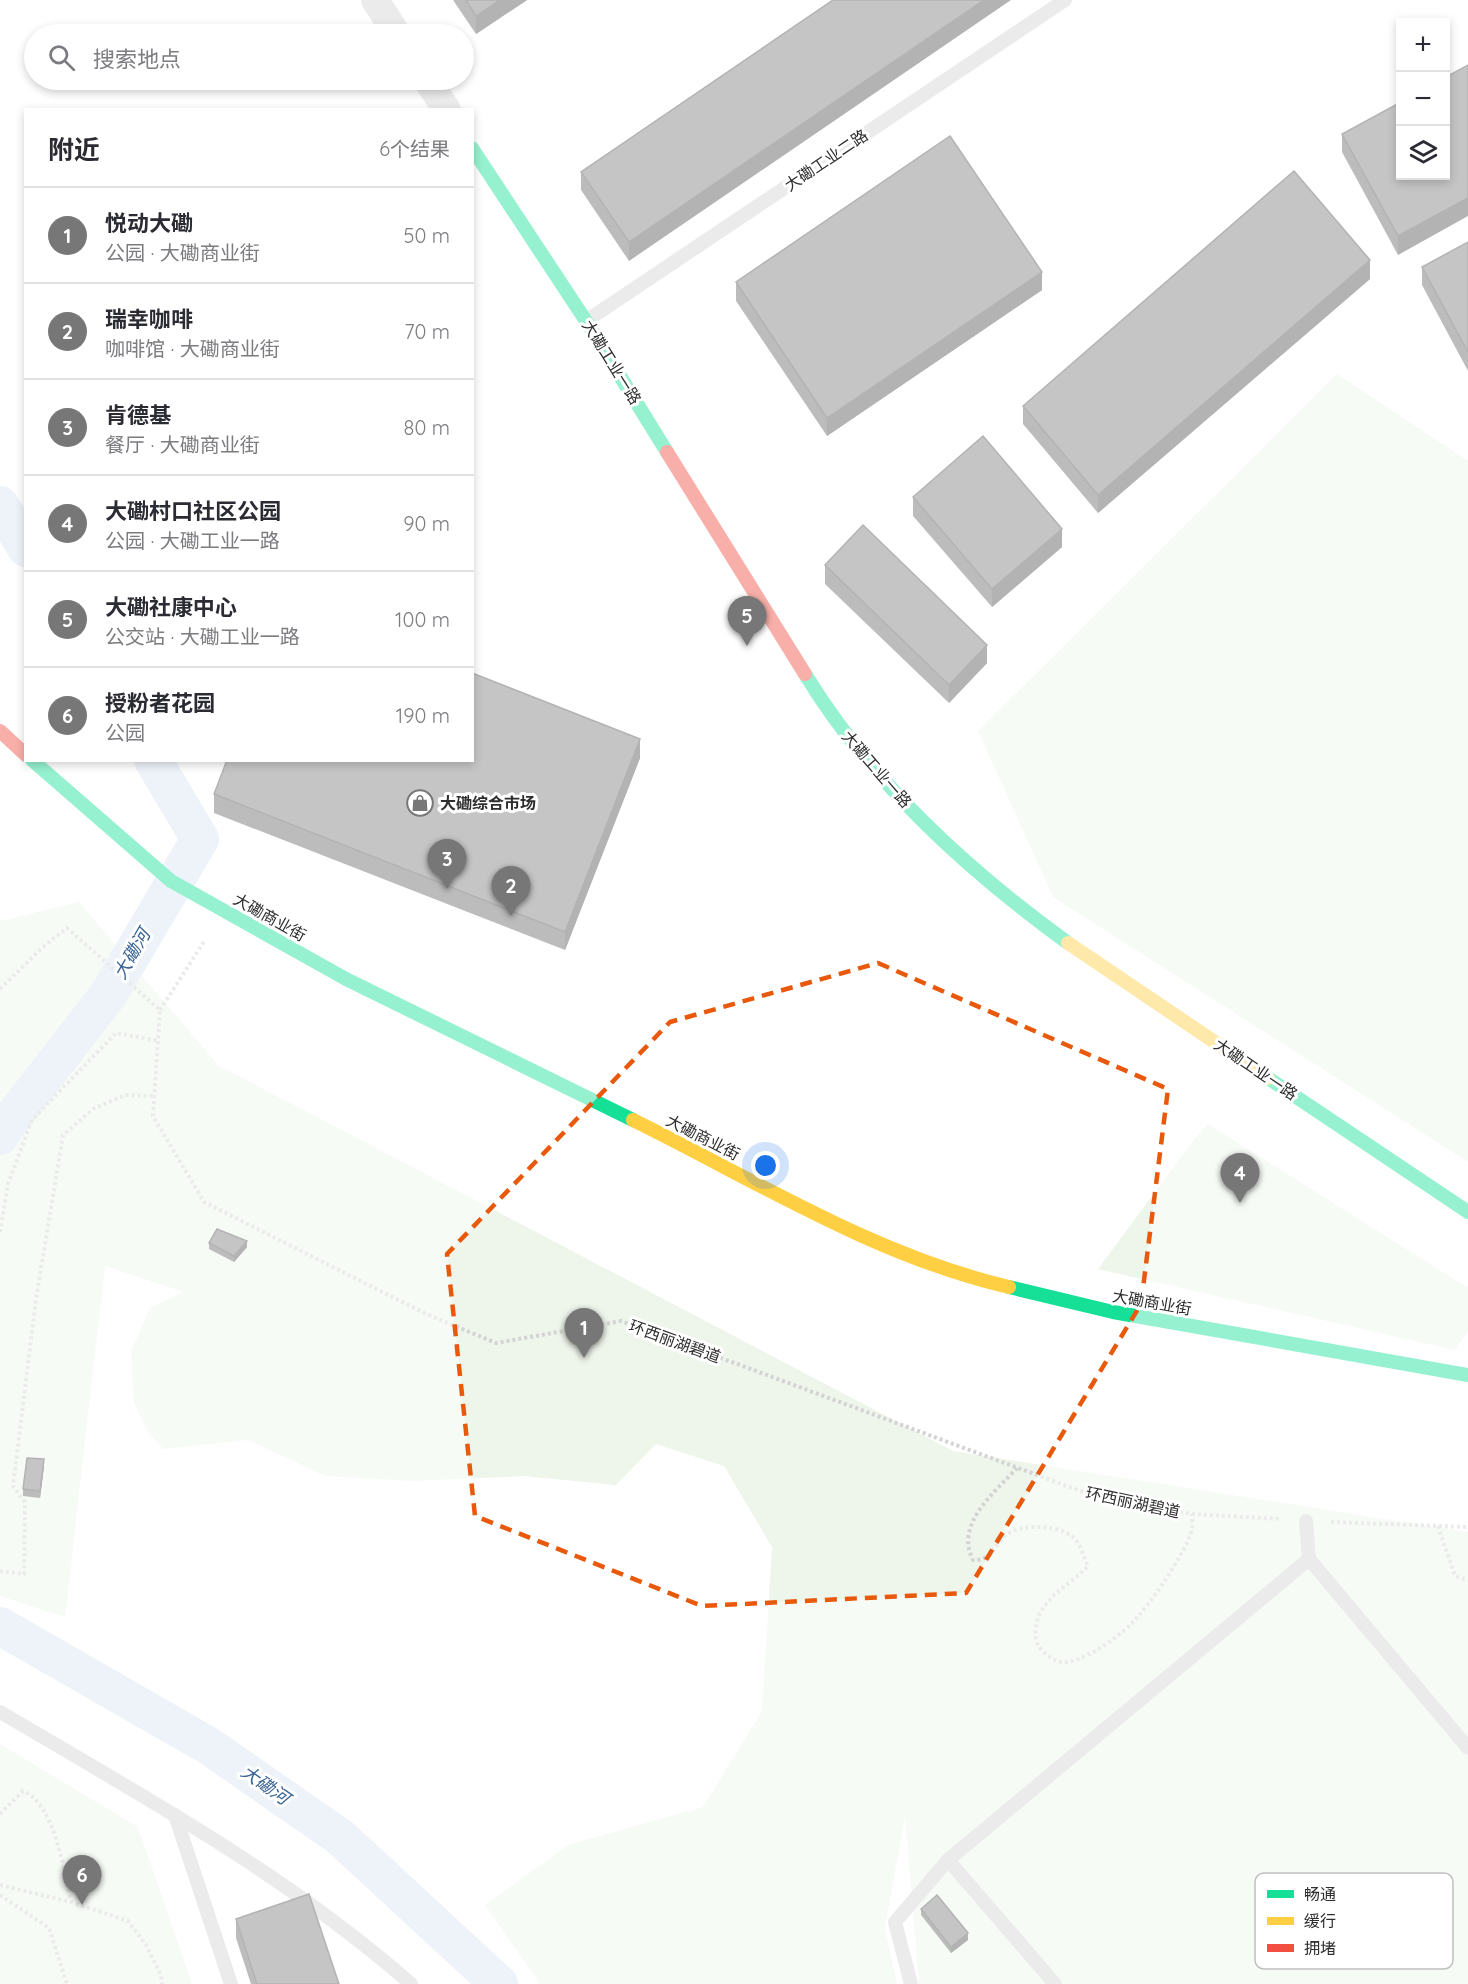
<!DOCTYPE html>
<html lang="zh">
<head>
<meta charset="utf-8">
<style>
	:root { --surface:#fff; --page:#f2f2f3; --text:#2b2b33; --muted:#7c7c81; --line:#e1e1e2; --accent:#777 }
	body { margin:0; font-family:Quicksand,"Noto Sans SC",sans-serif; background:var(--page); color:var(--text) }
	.controls { position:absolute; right:18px; top:18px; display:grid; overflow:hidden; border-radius:0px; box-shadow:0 3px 9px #0003 }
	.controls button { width:54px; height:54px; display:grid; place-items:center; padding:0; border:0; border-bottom:2px solid var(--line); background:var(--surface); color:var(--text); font:30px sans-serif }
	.you { position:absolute; left:766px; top:1166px; width:21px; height:21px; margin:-15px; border:4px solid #fff; border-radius:50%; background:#1a73e8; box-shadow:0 0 0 9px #1a73e833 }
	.badge { display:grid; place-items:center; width:39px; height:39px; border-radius:50%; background:var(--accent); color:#fff; font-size:20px; font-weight:700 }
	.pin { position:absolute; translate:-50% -50px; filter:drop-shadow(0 2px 3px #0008) }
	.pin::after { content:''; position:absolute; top:32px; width:21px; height:18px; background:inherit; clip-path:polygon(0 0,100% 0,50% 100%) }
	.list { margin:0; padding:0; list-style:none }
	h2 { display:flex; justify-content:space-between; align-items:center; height:78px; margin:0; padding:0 24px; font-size:26px }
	h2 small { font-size:20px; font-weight:400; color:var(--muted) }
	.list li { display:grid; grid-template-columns:39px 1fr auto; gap:18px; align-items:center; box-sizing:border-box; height:96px; padding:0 24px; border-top:2px solid var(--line) }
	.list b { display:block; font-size:22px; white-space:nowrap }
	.list p { margin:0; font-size:20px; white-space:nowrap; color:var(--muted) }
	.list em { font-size:20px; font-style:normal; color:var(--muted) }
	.icon { flex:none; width:33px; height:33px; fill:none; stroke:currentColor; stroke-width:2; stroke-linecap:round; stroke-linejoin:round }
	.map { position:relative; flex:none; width:1468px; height:1984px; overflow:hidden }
	.search { position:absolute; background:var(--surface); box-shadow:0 3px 9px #0003; left:24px; top:24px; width:450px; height:66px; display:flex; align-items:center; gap:15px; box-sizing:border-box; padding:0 21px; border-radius:33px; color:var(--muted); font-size:22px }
	.panel { position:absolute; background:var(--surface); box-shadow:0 3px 9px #0003; left:24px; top:108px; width:450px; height:654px; border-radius:0px }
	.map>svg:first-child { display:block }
	.green { fill:#eef5eb }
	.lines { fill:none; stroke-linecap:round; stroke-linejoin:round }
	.canal { stroke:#d7e4f2; stroke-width:38 }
	.path { stroke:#d3d3d3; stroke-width:4; stroke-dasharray:3 3; stroke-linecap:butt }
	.lane { stroke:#d3d3d3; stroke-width:14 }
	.street { stroke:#d3d3d3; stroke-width:28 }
	.fast { stroke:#16e098; stroke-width:14 }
	.slow { stroke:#ffcf43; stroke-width:14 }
	.jam { stroke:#f24e42; stroke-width:14 }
	.wall { fill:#6c6c6c }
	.shaded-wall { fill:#585858 }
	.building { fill:#7e7e7e; stroke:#585858; stroke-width:1.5 }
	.marked { fill:none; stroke:#e8590c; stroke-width:4.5; stroke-dasharray:12 8; stroke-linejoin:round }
	.labels { text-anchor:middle; stroke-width:6; stroke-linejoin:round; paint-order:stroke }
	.street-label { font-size:16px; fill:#2e2e2e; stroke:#fff }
	.poi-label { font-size:16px; font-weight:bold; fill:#2e2e2e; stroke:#fff; text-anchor:start }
	.water-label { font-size:18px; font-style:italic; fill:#386393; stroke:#fff }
	.key { fill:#fff; stroke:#c0c0c0; stroke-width:1.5 }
	.key-label { font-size:16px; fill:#2e2e2e }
</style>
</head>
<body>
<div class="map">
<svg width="1468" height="1984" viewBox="0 0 1468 1984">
	<rect width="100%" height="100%" fill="#fff"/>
	<g class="green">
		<polygon points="1337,374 1468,461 1468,1162 1053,897 978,731"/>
		<polygon points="79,902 218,1065 953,1451 1468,1532 1468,1984 919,1984 905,1816 885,1928 897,1984 540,1984 485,1905 568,1845 703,1807 762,1711 772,1547 724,1466 656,1444 616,1485 524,1476 412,1481 325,1476 248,1440 163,1449 148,1432 134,1403 131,1351 150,1308 184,1292 105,1266 65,1617 0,1596 0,921"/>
		<polygon points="1208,1124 1468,1288 1468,1331 1455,1350 1098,1269 1195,1138"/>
		<polygon points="0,1744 138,1827 192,1984 0,1984"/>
	</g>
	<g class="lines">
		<g class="canal">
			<polyline points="0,505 26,548"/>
			<polyline points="0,1136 3,1130 108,995 200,839 153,760"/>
			<polyline points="0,1626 209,1746 340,1837 499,1984"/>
		</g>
		<g class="path">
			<polyline points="0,989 44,946 67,928 160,1010 153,1116 204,1202 426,1314 496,1343 621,1321 1083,1492 1192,1514 1281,1519"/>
			<polyline points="160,1010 205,940"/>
			<polyline points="0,1232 8,1184 32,1120 116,1033 158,1041"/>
			<path d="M1017,1468C996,1491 954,1524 973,1560C994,1561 994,1543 1009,1533C1024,1524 1059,1525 1073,1537C1081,1544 1083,1557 1088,1566C1075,1581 1053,1591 1042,1610C1036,1619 1033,1634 1038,1645C1042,1652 1055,1663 1064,1662C1084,1662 1117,1638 1131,1624C1147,1609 1189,1549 1192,1528C1193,1524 1192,1518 1192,1514"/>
			<polyline points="1331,1522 1468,1527"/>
			<polyline points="1438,1526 1455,1576 1468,1580"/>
			<polyline points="0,1571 24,1574 25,1502 13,1486 36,1299 63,1135 93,1109 125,1095 154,1096"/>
			<path d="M0,1814L23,1791C55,1804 64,1872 71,1902"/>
			<polyline points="0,1885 71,1902 128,1921 146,1945 161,1975 162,1984"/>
			<polyline points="0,1895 49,1928 67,1984"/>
		</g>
		<g class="lane">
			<polyline points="586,321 1065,0"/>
			<polyline points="1309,1559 1468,1748"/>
			<path d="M0,1712C141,1795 287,1875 411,1984"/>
			<polyline points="175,1815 231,1984"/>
			<polyline points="948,1860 1055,1984"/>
			<polyline points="911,1984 895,1922 948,1860 1309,1559 1306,1521"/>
		</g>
		<g class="street">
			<polyline points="375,0 397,34"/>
			<polyline points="427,80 447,110"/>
		</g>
		<g class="fast">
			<polyline points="472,148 586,321 667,452"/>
			<path d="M805,674C871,782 966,869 1068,943"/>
			<polyline points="32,760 171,881 346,979 633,1120"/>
			<polyline points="1268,1078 1468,1212"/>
			<polyline points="1009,1287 1113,1312 1468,1375"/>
		</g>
		<g class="slow">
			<polyline points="1068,943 1268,1078"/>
			<path d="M633,1120C755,1180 875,1256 1009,1287"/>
		</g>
		<g class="jam">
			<polyline points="667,452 805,674"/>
			<polyline points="0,731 26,755"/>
		</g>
	</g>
	<g class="wall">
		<polygon points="453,0 527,0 476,34"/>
		<polygon points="833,0 629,261 581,190 581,172"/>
		<polygon points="1468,65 1398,255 1342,152 1342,134"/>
		<polygon points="1468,242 1468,371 1422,285 1422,267"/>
		<polygon points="1370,279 1098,513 1023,424 1023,406"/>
		<polygon points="736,282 1042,290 827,436 736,301"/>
		<polygon points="913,497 1062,547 992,607 913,516"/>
		<polygon points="825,565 987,663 949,703 825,584"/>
		<polygon points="640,758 565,950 214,813 214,794"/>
		<polygon points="209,1243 247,1247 234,1262 209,1249"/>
		<polygon points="44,1466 40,1498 23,1496 23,1489"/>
		<polygon points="921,1909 968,1940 951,1953 921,1915"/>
		<polygon points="236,1919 339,1984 251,1984 236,1938"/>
	</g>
	<g class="shaded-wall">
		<polygon points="500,0 527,0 476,34 476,16"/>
		<polygon points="984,0 1011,0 629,261 629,242"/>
		<polygon points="1468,198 1468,216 1398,255 1398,236"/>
		<polygon points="1370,260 1370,279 1098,513 1098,495"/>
		<polygon points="1042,272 1042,290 827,436 827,418"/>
		<polygon points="1062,529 1062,547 992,607 992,589"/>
		<polygon points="987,645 987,663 949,703 949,685"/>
		<polygon points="640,739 640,758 565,950 565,932"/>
		<polygon points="247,1241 247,1247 234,1262 234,1256"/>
		<polygon points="44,1459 44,1466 40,1498 40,1491"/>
		<polygon points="968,1933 968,1940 951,1953 951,1947"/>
	</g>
	<g class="building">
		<polygon points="466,0 500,0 476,16"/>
		<polygon points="833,0 984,0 629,242 581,172"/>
		<polygon points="1468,65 1468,198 1398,236 1342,134 1401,102 1401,176 1446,176 1446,77"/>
		<polygon points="950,136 1042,272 827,418 736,282"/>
		<polygon points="1294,171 1370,260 1098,495 1023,406"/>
		<polygon points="1468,242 1468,352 1422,267"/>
		<polygon points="983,436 1062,529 992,589 913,497"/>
		<polygon points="863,525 987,645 949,685 825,565"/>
		<polygon points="472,673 640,739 565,932 214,794 227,760 472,760"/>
		<polygon points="217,1229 247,1241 234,1256 209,1243"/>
		<polygon points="27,1458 44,1459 40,1491 23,1489"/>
		<polygon points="309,1894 339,1984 257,1984 236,1919"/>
		<polygon points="937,1895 968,1933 951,1947 921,1909"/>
	</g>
	<path d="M0 0H1468V1984H0ZM878,963L1168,1089L1141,1304L966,1593L702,1606L475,1516L447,1254L670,1022Z" fill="#fff" fill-opacity=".55" fill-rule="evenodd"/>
	<path class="marked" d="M878,963L1168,1089L1141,1304L966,1593L702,1606L475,1516L447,1254L670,1022Z"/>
	<defs>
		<g id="shop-ring" transform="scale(1.35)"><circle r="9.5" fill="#fff" stroke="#777" stroke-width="1.5"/><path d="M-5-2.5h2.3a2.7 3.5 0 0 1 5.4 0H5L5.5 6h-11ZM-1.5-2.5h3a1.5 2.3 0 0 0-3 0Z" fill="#777"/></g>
	</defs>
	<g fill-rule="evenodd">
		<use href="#shop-ring" x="420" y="803"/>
	</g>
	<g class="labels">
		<g class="street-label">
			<text transform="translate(826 160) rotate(-34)" y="6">大磡工业二路</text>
			<text transform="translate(612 362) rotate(58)" y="6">大磡工业一路</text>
			<text transform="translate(877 769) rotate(49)" y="6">大磡工业一路</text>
			<text transform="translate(270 917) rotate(29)" y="6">大磡商业街</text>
			<text transform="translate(1256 1069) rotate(34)" y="6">大磡工业一路</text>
			<text transform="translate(703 1137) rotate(27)" y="6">大磡商业街</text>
			<text transform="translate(1152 1302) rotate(10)" y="6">大磡商业街</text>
			<text transform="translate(675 1341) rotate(20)" y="6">环西丽湖碧道</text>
			<text transform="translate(1133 1502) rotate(12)" y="6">环西丽湖碧道</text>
		</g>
		<g class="poi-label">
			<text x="440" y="809">大磡综合市场</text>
		</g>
		<g class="water-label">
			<text transform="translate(132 954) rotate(-60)" y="6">大磡河</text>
			<text transform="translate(265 1785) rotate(35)" y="6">大磡河</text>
		</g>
	</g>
	<rect x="1255" y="1873" width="198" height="96" rx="9" class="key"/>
	<rect x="1267" y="1890" width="27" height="8" fill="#16e098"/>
	<rect x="1267" y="1917" width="27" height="8" fill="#ffcf43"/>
	<rect x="1267" y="1944" width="27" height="8" fill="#f24e42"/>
	<g class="key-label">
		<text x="1304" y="1900">畅通</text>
		<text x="1304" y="1927">缓行</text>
		<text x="1304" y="1954">拥堵</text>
	</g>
</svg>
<div class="controls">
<button>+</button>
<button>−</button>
<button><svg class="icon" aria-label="layers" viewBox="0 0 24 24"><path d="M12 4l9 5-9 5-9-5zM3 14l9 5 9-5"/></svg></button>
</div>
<div class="you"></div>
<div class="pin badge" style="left:584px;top:1358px">1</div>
<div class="pin badge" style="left:511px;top:916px">2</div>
<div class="pin badge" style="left:447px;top:889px">3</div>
<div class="pin badge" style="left:1240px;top:1203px">4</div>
<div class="pin badge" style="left:747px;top:646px">5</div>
<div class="pin badge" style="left:82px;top:1905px">6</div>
<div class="search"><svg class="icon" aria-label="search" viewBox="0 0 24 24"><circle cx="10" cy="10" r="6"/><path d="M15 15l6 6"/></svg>搜索地点</div>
<section class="panel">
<h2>附近<small>6个结果</small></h2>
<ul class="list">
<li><span class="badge">1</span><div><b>悦动大磡</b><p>公园 · 大磡商业街</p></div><em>50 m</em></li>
<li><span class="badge">2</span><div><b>瑞幸咖啡</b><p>咖啡馆 · 大磡商业街</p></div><em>70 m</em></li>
<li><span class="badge">3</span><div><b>肯德基</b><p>餐厅 · 大磡商业街</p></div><em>80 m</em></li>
<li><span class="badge">4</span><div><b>大磡村口社区公园</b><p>公园 · 大磡工业一路</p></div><em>90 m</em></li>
<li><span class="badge">5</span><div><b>大磡社康中心</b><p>公交站 · 大磡工业一路</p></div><em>100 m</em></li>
<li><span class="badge">6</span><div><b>授粉者花园</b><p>公园</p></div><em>190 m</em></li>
</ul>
</section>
</div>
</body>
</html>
